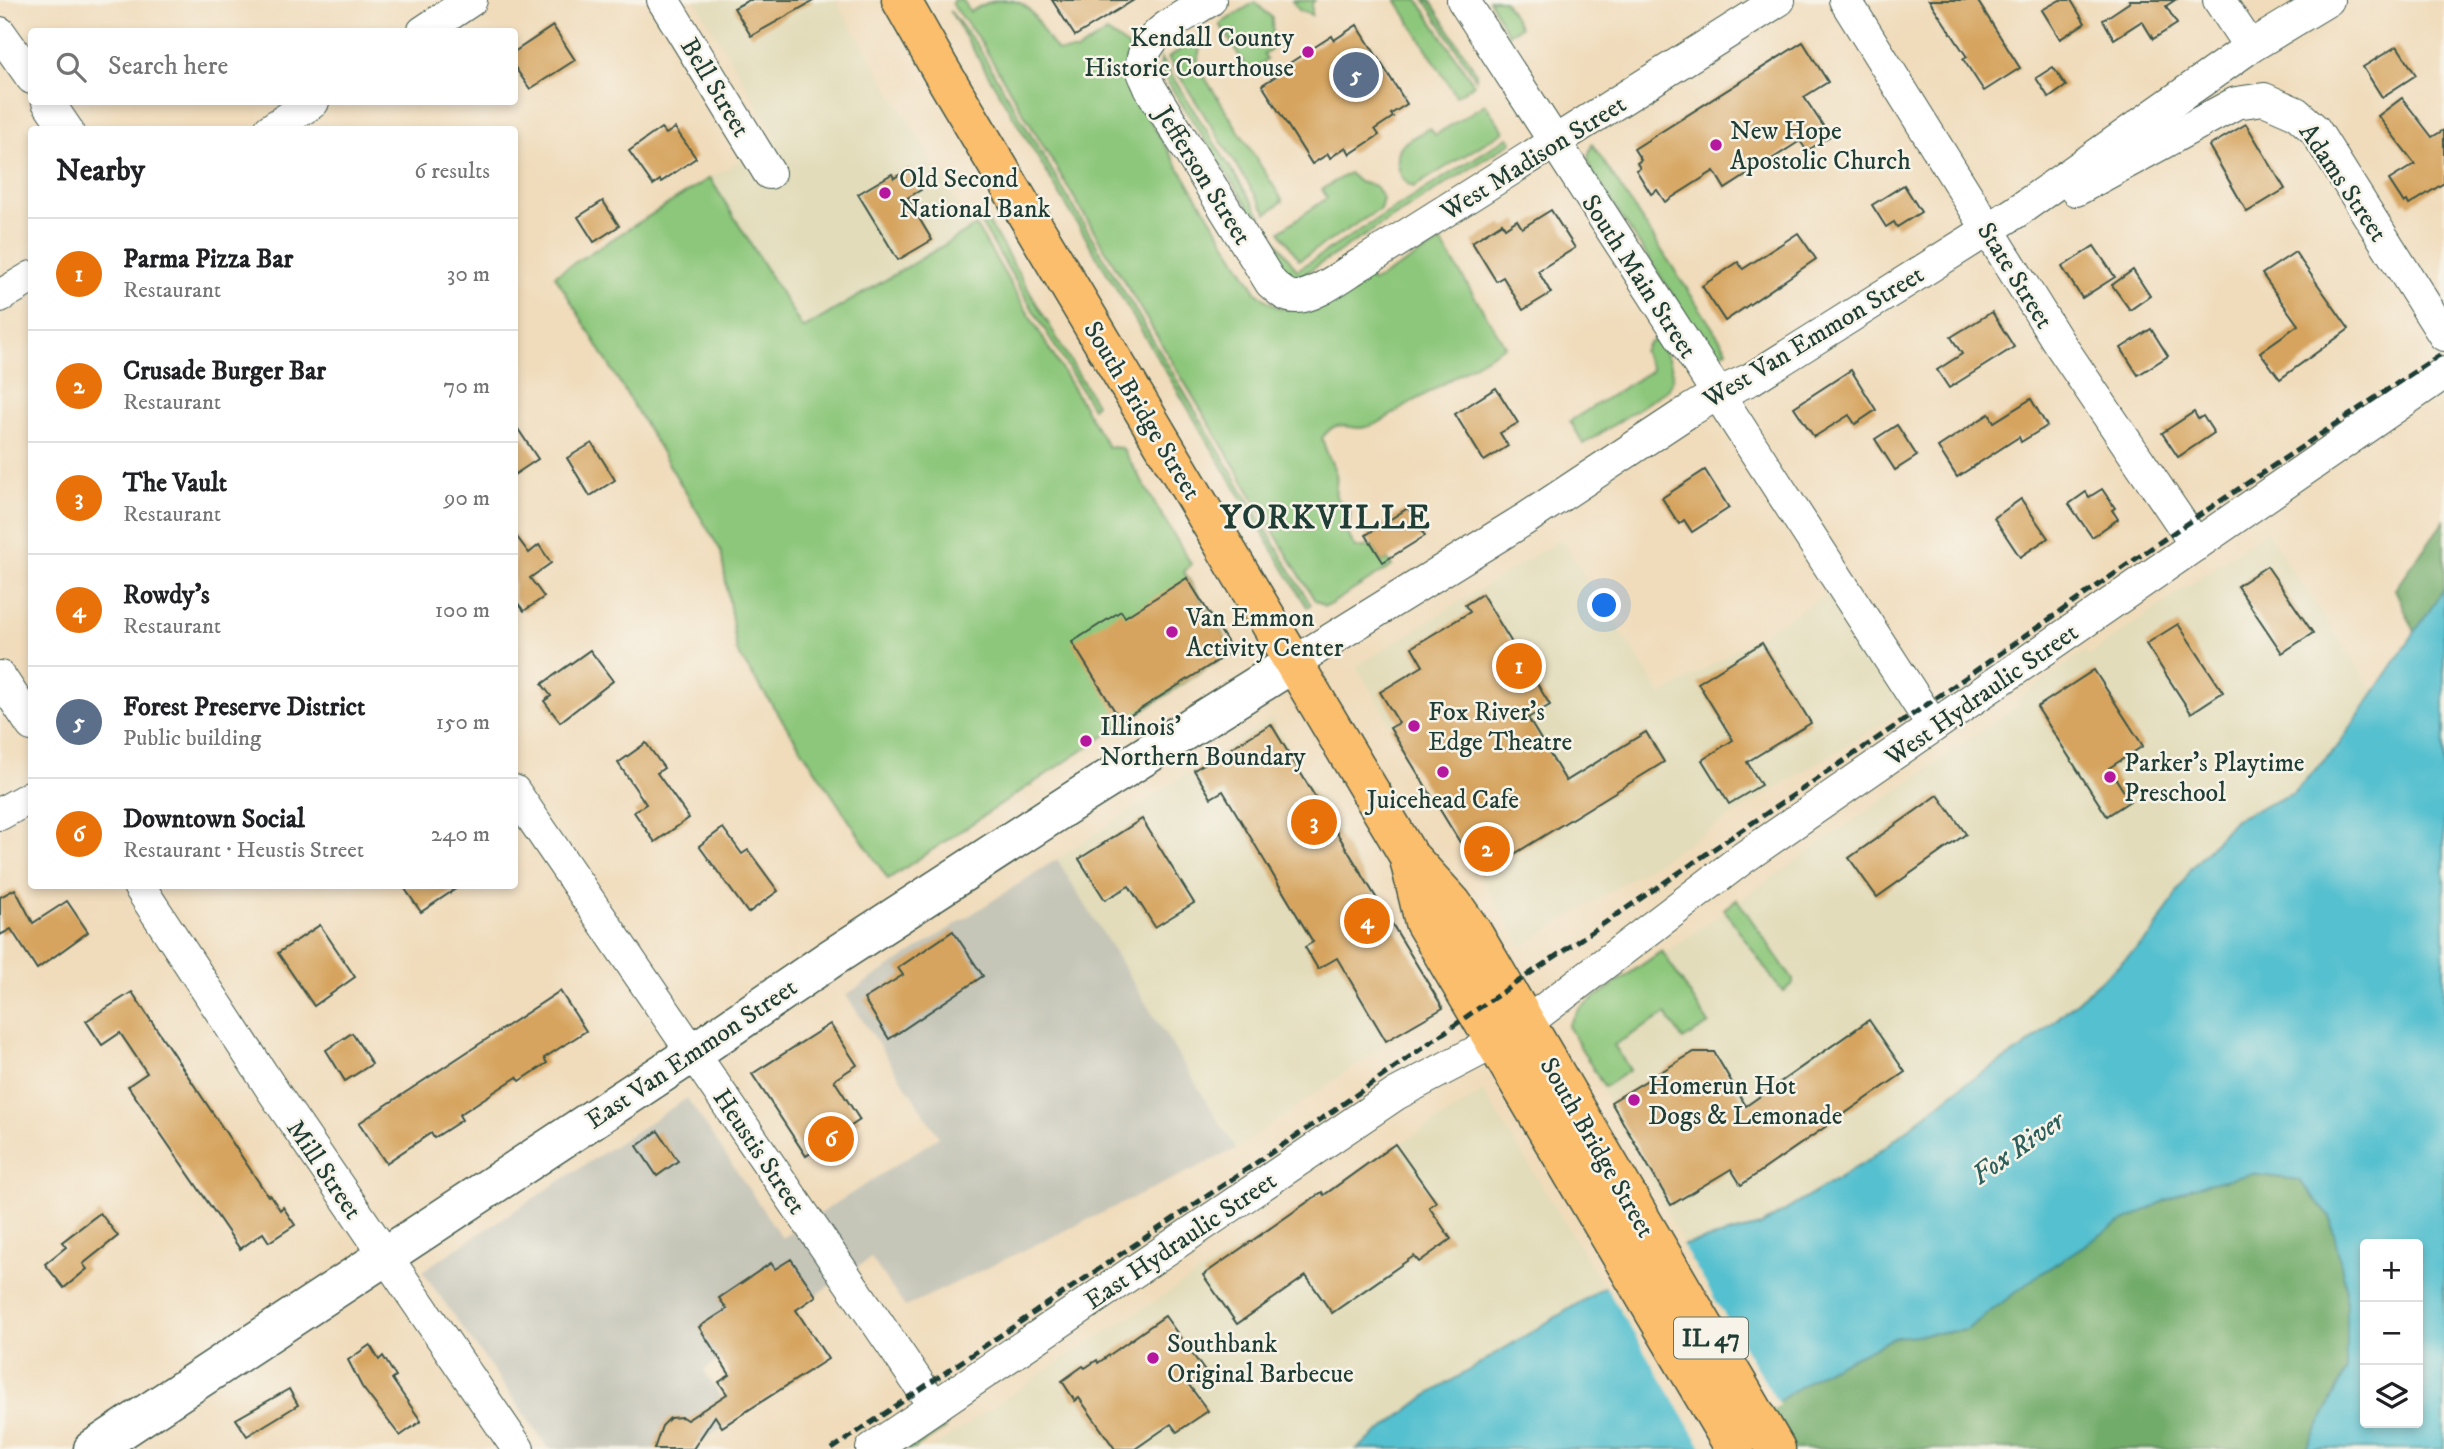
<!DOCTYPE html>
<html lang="en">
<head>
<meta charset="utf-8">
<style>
	:root { --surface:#fff; --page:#f6f6f6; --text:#202124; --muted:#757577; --line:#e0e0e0; --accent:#7c3aed }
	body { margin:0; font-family:"IM FELL DW Pica",serif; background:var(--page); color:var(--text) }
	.controls { position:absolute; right:21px; bottom:21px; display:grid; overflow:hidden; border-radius:7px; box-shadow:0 4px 10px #0003 }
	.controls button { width:63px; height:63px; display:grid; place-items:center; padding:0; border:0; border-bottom:2px solid var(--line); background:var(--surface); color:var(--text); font:35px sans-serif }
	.you { position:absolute; left:1605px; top:606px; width:24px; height:24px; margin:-18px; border:5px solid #fff; border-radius:50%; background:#1a73e8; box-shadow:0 0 0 10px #1a73e833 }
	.badge { display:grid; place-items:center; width:46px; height:46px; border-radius:50%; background:var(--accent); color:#fff; font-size:23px; font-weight:700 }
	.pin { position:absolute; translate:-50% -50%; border:4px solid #fff; box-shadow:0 2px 7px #0006 }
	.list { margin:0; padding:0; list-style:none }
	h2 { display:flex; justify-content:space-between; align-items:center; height:91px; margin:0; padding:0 28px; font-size:30px }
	h2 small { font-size:23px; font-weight:400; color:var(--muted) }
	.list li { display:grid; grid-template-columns:46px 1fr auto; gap:21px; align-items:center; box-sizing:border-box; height:112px; padding:0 28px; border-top:2px solid var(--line) }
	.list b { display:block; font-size:26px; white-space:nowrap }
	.list p { margin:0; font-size:23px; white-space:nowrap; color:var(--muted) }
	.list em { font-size:23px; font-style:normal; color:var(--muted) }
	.icon { flex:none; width:38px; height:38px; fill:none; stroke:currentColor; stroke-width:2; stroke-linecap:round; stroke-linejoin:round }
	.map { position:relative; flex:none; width:2444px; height:1449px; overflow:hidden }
	.search { position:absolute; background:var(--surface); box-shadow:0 4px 10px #0003; left:28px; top:28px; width:490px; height:77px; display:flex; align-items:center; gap:18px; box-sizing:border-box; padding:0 24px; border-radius:7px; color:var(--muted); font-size:26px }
	.panel { position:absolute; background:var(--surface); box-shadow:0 4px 10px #0003; left:28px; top:126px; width:490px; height:763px; border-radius:7px }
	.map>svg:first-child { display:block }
	.built { fill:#e2dcba }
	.industrial { fill:#c5c5b8 }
	.green { fill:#8dc77b; stroke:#568258; stroke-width:2 }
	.forest { fill:#72ac6b; stroke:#487450; stroke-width:2 }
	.water { fill:#54c0cf; stroke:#3a7e82; stroke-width:2; fill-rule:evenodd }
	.pier { fill:#f0dcbb }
	.building { fill:#d6a45f }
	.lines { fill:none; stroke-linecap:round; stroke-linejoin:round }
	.minor-casing { stroke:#3e5548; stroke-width:34 }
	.tertiary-casing { stroke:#3e5548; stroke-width:41 }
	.trunk-casing { stroke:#3e5548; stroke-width:41 }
	.minor { stroke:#fff; stroke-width:32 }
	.tertiary { stroke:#fff; stroke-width:38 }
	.trunk { stroke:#fabe6d; stroke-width:38 }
	.rail { stroke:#1f3d34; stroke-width:5; stroke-dasharray:10 5; stroke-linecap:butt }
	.poi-dot { fill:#b5179e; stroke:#f7f3e8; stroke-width:2.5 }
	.labels { text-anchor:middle; stroke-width:5; stroke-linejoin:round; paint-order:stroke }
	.shield { fill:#f7f3e8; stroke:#60746a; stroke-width:2 }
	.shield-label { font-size:24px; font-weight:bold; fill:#1f3d34 }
	.poi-label { font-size:26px; fill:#1f3d34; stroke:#f7f3e8; text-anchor:start }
	.street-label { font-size:26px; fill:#1f3d34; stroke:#f7f3e8 }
	.water-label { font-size:28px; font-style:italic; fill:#2c5e5b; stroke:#f7f3e8 }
	.district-label { font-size:33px; font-weight:bold; letter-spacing:2px; fill:#1f3d34; stroke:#f7f3e8 }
</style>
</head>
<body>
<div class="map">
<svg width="2444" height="1449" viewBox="0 0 2444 1449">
	<rect width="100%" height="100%" fill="#f7f3e8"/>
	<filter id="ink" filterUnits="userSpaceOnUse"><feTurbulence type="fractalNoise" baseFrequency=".0143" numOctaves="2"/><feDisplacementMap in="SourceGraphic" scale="14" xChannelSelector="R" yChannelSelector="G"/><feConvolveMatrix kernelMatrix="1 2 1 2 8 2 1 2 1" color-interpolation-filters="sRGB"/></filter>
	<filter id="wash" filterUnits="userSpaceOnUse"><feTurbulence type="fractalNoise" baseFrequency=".00686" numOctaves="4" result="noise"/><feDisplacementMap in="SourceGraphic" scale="28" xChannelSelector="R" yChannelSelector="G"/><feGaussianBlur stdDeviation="1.57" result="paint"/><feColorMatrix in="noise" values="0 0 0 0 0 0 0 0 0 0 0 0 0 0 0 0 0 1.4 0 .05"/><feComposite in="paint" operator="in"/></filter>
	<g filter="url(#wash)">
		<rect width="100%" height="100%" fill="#f0dcbb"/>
		<g class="built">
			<polygon points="695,0 836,0 972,229 803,329 710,178 777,138"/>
			<polygon points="2266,531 2374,691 2339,746 2292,794 2235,820 2151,936 2025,1047 1963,1085 1870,1159 1760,1226 1684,1245 1570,1029 1572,1019 1580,1012 2019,705 2017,700 2085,651 2088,656"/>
			<polygon points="1561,539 1662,695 1832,591 1907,708 1522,946 1356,666"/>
			<polygon points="1272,718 1442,1005 1236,1149 1057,859"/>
			<polygon points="1483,1091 1605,1287 1425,1397 1357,1449 932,1448 1055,1365"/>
		</g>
		<polygon class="industrial" points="1057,859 1236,1149 905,1307 871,1258 704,1370 735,1420 689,1449 549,1449 422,1271 687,1098 782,1238 939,1137 846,995"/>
		<g class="green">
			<path d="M953,0H963L970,12C983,4 991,0 1006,0C1037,0 1038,34 1058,51H1077L1107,32L1130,48L1126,64L1129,88L1256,291L1263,298L1280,309L1365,274L1373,282L1441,242L1505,346L1378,423C1372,425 1366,428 1360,428C1340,427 1337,419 1322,438C1325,451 1332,462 1336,474C1338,481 1334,489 1336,496C1339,504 1348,503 1350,512C1352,529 1341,527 1356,548L1372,546L1383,562L1387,559L1392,566L1329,605L1324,606L1314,599L981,42L952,4Z"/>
			<polygon points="1315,0 1312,4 1312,15 1300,11 1292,1"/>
			<polygon points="1396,0 1418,0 1474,85 1456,96"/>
			<polygon points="1425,0 1430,0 1476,72 1476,79"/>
			<polygon points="1489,0 1504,0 1520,27 1508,34"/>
			<polygon points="1255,2 1272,18 1273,48 1264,54 1267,60 1249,72 1220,24"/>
			<polygon points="950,11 977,45 1311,605 1307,607"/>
			<polygon points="1202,35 1197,65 1283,201 1267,213 1168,58"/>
			<polygon points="1161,59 1261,216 1253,214 1163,75 1160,68"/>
			<path d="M1485,104L1504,131L1414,187C1400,183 1394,162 1400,148C1404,140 1422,133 1430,128L1435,135Z"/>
			<path d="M1508,137L1512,142L1299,277C1283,281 1277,259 1271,247L1273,236L1297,270Z"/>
			<polygon points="1592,144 1727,350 1714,358 1590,169 1588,157"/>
			<polygon points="1349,173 1359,182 1375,186 1383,199 1380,209 1299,260 1280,231 1327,198 1322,189"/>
			<polygon points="710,178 803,329 976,226 1108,447 1122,448 1191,564 1184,572 1233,651 888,879 737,652 721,551 555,275"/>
			<polygon points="979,220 987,220 1096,404 1092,408"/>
			<path d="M1655,340C1666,354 1681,373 1667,390L1584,444L1570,421L1652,370L1643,351L1648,343Z"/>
			<polygon points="1737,899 1793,980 1793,984 1784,991 1779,988 1724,909"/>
			<polygon points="1662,951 1709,1024 1683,1040 1666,1014 1614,1045 1630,1070 1604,1087 1568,1026 1580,1008"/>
			<polygon points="938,1428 944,1429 914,1449 904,1449"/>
		</g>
		<g class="forest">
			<polygon points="2444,521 2444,589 2415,632 2395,589"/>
			<polygon points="2251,1174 2299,1180 2330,1217 2346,1286 2346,1371 2307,1449 1708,1449 1820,1373 1896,1337 1966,1330 2037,1276 2114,1226 2193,1187"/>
		</g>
		<path class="water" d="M2444,589V1449H2307L2346,1371V1286L2330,1217L2299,1180L2251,1174L2193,1187L2114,1226L2037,1276L1966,1330L1896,1337L1820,1373L1708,1449H1357L1425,1397L1605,1287L1684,1245L1760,1226L1870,1159L1963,1085L2025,1047L2151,936L2191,869L2235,819L2292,794L2338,746ZM2365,1244H2418V1423H2365Z"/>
		<polygon class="pier" points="1681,1243 1779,1405 1714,1449 1703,1449 1604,1284"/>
		<g id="blocks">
			<g class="building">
				<polygon points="749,0 815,0 751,36 734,8"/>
				<polygon points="1052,0 1134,0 1075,36"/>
				<polygon points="1929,0 1977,0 2020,68 1984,91 1963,59 1967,57"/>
				<polygon points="2060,0 2071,0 2085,23 2060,39 2042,10"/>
				<polygon points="2129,0 2175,0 2166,6 2177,24 2153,39 2142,21 2114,39 2103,20 2130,2"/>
				<polygon points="1357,25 1407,104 1391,114 1393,117 1375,129 1379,135 1367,143 1350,154 1346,147 1330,158 1328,154 1312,164 1262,85 1284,71 1282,68 1302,55 1332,36 1334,40"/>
				<polygon points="553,26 575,60 530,89 514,66 514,52"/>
				<polygon points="1803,42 1828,82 1804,97 1830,136 1807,151 1800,141 1725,189 1714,171 1665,202 1657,190 1651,194 1636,170 1640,168 1637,163 1641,160 1634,149"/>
				<polygon points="2397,46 2416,75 2382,97 2363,67"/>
				<polygon points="2053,67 2066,86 2049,98 2036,78"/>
				<polygon points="2402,98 2432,137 2444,130 2444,183 2409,205 2407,201 2404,203 2389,180 2415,164 2378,116"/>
				<polygon points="2246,124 2285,189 2247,212 2209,146"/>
				<polygon points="661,128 666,134 675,128 696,158 661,182 660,180 653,185 629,151"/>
				<polygon points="909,169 921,190 907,198 932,240 898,260 858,194 892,174 894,178"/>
				<polygon points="1904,185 1921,212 1897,227 1894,222 1886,227 1872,205"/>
				<polygon points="603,201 619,226 594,242 578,217"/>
				<polygon points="1551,210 1575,248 1538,271 1551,293 1523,310 1503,277 1496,281 1472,242 1502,223 1505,228 1517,220 1522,228"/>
				<polygon points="1798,233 1816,259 1725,321 1702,286 1738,262 1743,269"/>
				<polygon points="2094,246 2115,277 2082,298 2062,267"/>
				<polygon points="2295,252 2349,329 2280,379 2260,352 2298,325 2262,274"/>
				<polygon points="2133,270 2150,296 2130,310 2112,285"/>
				<polygon points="1992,312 2014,347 1949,388 1937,370 1962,354 1951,337"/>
				<polygon points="2151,329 2168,356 2138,375 2121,348"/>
				<polygon points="1851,370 1876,410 1855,424 1849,415 1814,437 1794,407"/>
				<polygon points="1496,388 1518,423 1500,433 1508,446 1484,461 1455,414"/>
				<polygon points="2031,399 2047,426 2021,442 2019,437 1957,477 1938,447 1989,414 1994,422"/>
				<polygon points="2194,412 2198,419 2203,416 2214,433 2178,457 2162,433"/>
				<polygon points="514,423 538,459 514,475"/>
				<polygon points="1897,425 1917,456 1895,470 1875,439"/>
				<polygon points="592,443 615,480 590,496 567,458"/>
				<polygon points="1705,470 1729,508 1692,532 1684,520 1679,524 1662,498"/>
				<polygon points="2102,489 2115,508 2112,510 2118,519 2092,537 2069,504 2086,492 2089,497"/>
				<polygon points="2021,499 2048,538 2020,557 1994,518"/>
				<polygon points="1408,508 1425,536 1383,562 1366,535"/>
				<polygon points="514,533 529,553 539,545 551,563 530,578 544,597 524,611 514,598"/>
				<polygon points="2267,566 2313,633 2282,653 2237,586"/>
				<polygon points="1187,578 1233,651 1121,721 1072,642 1121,611 1125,617"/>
				<polygon points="1482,594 1550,705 1528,718 1566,781 1646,732 1664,762 1480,875 1390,728 1399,723 1380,692 1423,666 1412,647 1470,612 1465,605"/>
				<polygon points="2178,624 2223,692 2191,713 2146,644"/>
				<polygon points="1762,643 1811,723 1747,762 1761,785 1729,804 1702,760 1733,740 1698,683"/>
				<polygon points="590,650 613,681 560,722 544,701 551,696 542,684"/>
				<polygon points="2094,670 2143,746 2109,768 2130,801 2107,816 2037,707"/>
				<polygon points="1271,724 1443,1008 1386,1041 1337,958 1318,969 1305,947 1313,942 1223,791 1211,798 1194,770"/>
				<polygon points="646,743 664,768 657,773 689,818 655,842 634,812 646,804 618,763"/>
				<polygon points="1938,795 1966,834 1877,897 1849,858"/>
				<polygon points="1142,819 1194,903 1155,927 1129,886 1105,900 1079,859"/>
				<polygon points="723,828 742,854 748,850 778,891 748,913 699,846"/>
				<polygon points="403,886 460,886 421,912"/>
				<polygon points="15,889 33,923 67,901 88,932 37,969 11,929 0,935 0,897"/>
				<polygon points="320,925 355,977 314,1006 278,953"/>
				<polygon points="953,931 983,976 889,1039 864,999 903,975 898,968"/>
				<polygon points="560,991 586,1031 544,1058 547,1063 520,1081 517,1077 459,1115 462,1120 434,1138 431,1133 386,1163 359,1123"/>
				<polygon points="132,992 268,1196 270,1195 280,1210 283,1207 295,1225 269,1242 263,1233 240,1249 128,1086 147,1073 120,1033 102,1045 86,1021"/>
				<polygon points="1869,1020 1905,1072 1741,1185 1731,1169 1671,1205 1611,1102 1694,1052 1714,1052 1746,1106"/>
				<polygon points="830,1024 857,1065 834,1080 860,1120 806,1156 752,1074"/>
				<polygon points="352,1033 372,1064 345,1081 326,1050"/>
				<polygon points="658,1131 678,1161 657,1176 637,1146"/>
				<polygon points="1395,1144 1436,1202 1429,1207 1451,1239 1419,1262 1414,1256 1332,1313 1306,1276 1237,1324 1203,1275 1322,1192 1324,1195"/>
				<polygon points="100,1213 118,1236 83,1264 87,1269 64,1288 45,1264 66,1247 62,1242"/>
				<polygon points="791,1259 816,1296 796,1310 828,1359 722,1427 715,1416 693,1449 654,1449 662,1426 670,1418 682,1417 687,1420 727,1394 719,1382 730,1375 699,1327 727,1309 719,1298 771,1263 775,1269"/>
				<polygon points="1165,1316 1206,1373 1189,1385 1208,1411 1177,1432 1171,1424 1135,1449 1115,1449 1079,1398 1075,1401 1062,1381 1083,1366 1085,1368 1097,1360 1098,1363"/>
				<polygon points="370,1345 379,1360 383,1356 396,1377 392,1379 421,1421 400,1436 362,1387 348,1360"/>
				<polygon points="289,1389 298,1405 247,1436 236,1419"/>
			</g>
		</g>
	</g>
	<g filter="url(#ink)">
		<use href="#blocks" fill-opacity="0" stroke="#3e5548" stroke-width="2"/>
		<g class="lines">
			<g class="minor-casing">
				<g id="minor">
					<polyline points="663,0 769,173"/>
					<path d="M1210,0C1186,16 1140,34 1142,68C1143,74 1148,82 1150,88L1271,283C1278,289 1285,297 1295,297C1314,298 1344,274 1361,264L1779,0"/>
					<polyline points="1463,0 1933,726"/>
					<polyline points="1845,0 2057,340 2196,545"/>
					<polyline points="2219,0 2250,47"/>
					<polyline points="423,32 471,0"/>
					<polyline points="0,33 32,78"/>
					<polyline points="48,102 67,130"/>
					<polyline points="270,130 313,102"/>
					<polyline points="2076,190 2236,103 2264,99 2296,113 2315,130 2444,335"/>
					<polyline points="0,296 32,277"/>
					<polyline points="1293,663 1527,518 1689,411 1717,394 1751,379 2016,212 2250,47 2328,0"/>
					<polyline points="0,677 32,725"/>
					<polyline points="514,791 934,1406"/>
					<polyline points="0,814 32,796"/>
					<polyline points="139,886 275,1094 518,1449"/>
					<polyline points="1525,1024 1743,858 2444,373"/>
					<polyline points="872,1449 1396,1094 1495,1042"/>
				</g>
			</g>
			<g class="tertiary-casing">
				<polyline id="tertiary" points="93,1449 693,1053 830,959 1081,796 1293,663"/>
			</g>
			<g class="trunk-casing">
				<g id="trunk">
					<polyline points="901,0 940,69 1408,855 1452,903 1473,933 1776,1449"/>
					<polyline points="1409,859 1424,922 1735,1449"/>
				</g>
			</g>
			<use href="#minor" class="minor"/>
			<use href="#tertiary" class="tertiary"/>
			<use href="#trunk" class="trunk"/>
			<polyline class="rail" points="832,1449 1333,1111 1476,1010 1922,708 2183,526 2444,352"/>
		</g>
	</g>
	<g class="poi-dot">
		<circle cx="1308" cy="52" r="7"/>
		<circle cx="1716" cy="145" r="7"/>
		<circle cx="885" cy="193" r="7"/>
		<circle cx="1172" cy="632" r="7"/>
		<circle cx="1414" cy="726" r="7"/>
		<circle cx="1086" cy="741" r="7"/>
		<circle cx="1443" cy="772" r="7"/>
		<circle cx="2110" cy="777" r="7"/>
		<circle cx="1634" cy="1100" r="7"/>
		<circle cx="1153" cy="1358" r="7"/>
	</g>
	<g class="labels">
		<rect class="shield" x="1674" y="1317.5" width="74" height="41" rx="5"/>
		<g class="shield-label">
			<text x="1711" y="1346">IL 47</text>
		</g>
		<g class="poi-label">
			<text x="1294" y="46" text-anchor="end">Kendall County<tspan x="1294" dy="30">Historic Courthouse</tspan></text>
			<text x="1730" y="139">New Hope<tspan x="1730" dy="30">Apostolic Church</tspan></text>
			<text x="899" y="187">Old Second<tspan x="899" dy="30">National Bank</tspan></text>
			<text x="1186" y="626">Van Emmon<tspan x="1186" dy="30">Activity Center</tspan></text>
			<text x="1428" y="720">Fox River's<tspan x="1428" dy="30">Edge Theatre</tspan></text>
			<text x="1100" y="735">Illinois'<tspan x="1100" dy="30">Northern Boundary</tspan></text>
			<text x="2124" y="771">Parker's Playtime<tspan x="2124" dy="30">Preschool</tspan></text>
			<text x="1443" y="808" text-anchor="middle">Juicehead Cafe</text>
			<text x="1648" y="1094">Homerun Hot<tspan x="1648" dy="30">Dogs &amp; Lemonade</tspan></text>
			<text x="1167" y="1352">Southbank<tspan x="1167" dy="30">Original Barbecue</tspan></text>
		</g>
		<g class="street-label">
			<text transform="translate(716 87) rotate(59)" y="9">Bell Street</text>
			<text transform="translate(1533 157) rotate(-32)" y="9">West Madison Street</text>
			<text transform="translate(1204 175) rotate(58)" y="9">Jefferson Street</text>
			<text transform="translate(2344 182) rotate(56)" y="9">Adams Street</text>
			<text transform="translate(2016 275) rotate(58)" y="9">State Street</text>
			<text transform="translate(1640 276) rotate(57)" y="9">South Main Street</text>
			<text transform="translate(1813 336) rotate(-31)" y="9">West Van Emmon Street</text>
			<text transform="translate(1143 410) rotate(59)" y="9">South Bridge Street</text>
			<text transform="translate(1981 694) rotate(-35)" y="9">West Hydraulic Street</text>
			<text transform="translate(691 1053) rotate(-34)" y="9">East Van Emmon Street</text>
			<text transform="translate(1598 1147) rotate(60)" y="9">South Bridge Street</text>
			<text transform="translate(760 1151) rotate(56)" y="9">Heustis Street</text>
			<text transform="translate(325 1169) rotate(56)" y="9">Mill Street</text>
			<text transform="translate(1180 1240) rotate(-34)" y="9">East Hydraulic Street</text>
		</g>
		<g class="water-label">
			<text transform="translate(2017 1147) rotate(-35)" y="10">Fox River</text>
		</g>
		<g class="district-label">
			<text x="1326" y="528">YORKVILLE</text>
		</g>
	</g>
</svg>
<div class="controls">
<button>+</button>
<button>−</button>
<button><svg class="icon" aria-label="layers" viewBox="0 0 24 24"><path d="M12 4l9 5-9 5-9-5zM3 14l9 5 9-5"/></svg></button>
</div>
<div class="you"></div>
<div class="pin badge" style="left:1519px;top:666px;background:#e8710a">1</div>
<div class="pin badge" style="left:1487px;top:849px;background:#e8710a">2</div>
<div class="pin badge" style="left:1314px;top:822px;background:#e8710a">3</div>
<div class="pin badge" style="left:1367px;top:921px;background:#e8710a">4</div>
<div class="pin badge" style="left:1356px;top:75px;background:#5c6f8a">5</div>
<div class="pin badge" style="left:831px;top:1139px;background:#e8710a">6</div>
<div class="search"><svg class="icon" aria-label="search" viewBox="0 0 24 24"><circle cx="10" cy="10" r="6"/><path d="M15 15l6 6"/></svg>Search here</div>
<section class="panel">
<h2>Nearby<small>6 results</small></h2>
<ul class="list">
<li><span class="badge" style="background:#e8710a">1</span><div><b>Parma Pizza Bar</b><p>Restaurant</p></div><em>30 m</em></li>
<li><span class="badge" style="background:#e8710a">2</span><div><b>Crusade Burger Bar</b><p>Restaurant</p></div><em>70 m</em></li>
<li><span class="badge" style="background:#e8710a">3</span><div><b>The Vault</b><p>Restaurant</p></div><em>90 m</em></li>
<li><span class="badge" style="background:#e8710a">4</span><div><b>Rowdy's</b><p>Restaurant</p></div><em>100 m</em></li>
<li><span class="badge" style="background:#5c6f8a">5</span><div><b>Forest Preserve District</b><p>Public building</p></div><em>150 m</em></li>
<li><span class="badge" style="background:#e8710a">6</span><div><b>Downtown Social</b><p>Restaurant · Heustis Street</p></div><em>240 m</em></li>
</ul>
</section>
</div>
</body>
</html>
